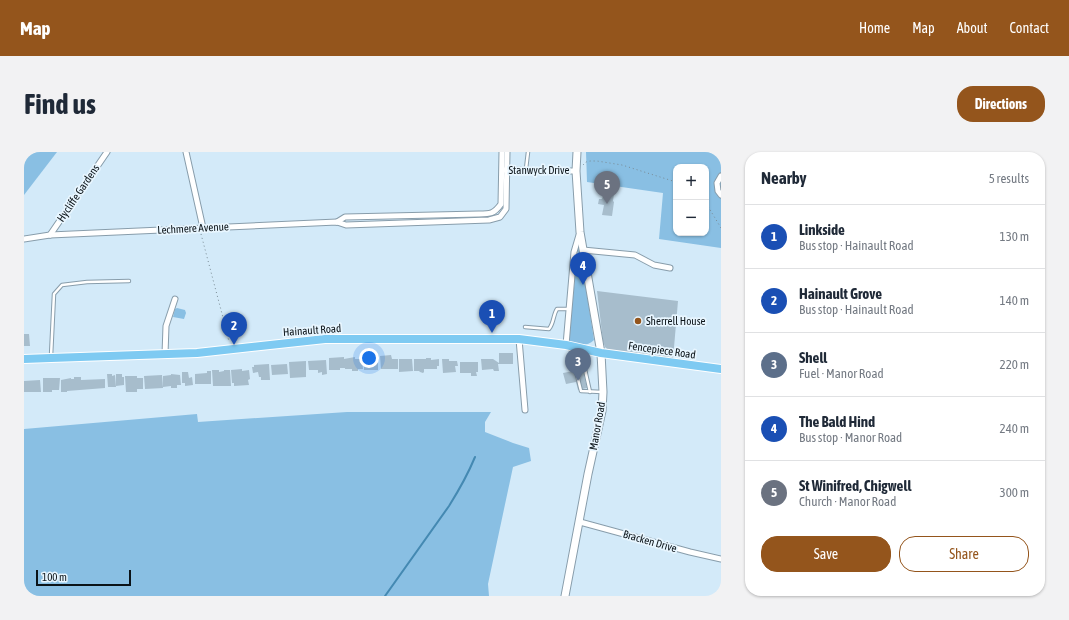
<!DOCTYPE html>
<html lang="en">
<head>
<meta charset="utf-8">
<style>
	:root { --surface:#fff; --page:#f2f2f3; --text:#1f2937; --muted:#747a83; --line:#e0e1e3; --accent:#94551c }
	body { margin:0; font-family:"Asap Condensed",sans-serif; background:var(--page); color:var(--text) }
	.controls { position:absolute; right:12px; top:12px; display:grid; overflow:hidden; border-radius:8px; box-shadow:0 1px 3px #0004 }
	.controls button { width:36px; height:36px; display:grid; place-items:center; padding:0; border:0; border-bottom:1px solid var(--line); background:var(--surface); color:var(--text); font:20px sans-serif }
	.scale { position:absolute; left:12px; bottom:10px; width:95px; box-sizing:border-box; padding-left:4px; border:2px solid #0b1318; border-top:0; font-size:11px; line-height:14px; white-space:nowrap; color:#0b1318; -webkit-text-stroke:3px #e8f6ff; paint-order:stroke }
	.you { position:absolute; left:345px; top:206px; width:14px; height:14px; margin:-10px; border:3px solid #fff; border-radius:50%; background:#1a73e8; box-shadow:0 0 0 6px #1a73e833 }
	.badge { display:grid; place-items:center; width:26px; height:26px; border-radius:50%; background:var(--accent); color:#fff; font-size:13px; font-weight:700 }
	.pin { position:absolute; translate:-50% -33px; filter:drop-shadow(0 1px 2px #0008) }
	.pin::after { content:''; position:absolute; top:21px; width:14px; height:12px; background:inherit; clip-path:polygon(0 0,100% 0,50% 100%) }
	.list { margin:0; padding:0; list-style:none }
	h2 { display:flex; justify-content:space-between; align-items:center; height:52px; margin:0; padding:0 16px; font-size:17px }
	h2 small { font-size:13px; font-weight:400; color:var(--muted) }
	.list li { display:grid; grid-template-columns:26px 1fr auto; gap:12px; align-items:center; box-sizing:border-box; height:64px; padding:0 16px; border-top:1px solid var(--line) }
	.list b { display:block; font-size:15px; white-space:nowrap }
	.list p { margin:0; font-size:13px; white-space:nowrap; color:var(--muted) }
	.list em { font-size:13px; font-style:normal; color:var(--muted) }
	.actions { display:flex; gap:8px; padding:12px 16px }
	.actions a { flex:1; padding:9px 0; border:1px solid var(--accent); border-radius:16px; text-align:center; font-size:14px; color:var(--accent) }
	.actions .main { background:var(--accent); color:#fff }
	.map { position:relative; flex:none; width:697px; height:444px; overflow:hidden; border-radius:16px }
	header { display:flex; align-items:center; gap:24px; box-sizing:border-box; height:56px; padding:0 20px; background:var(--accent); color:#fff }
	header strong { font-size:19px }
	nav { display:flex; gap:22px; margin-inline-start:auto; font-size:14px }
	.intro { display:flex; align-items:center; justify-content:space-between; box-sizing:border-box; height:96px; padding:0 24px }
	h1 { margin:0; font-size:28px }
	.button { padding:10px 18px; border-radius:16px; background:var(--accent); color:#fff; font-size:14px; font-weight:700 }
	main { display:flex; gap:24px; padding:0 24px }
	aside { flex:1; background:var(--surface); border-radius:16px; box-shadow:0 1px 3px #0004 }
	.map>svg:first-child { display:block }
	.green { fill:#89bfe3; fill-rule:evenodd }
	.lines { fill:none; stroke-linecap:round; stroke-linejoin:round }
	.stream { stroke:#4489b2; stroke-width:2 }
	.building { fill:#a7bdcc }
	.service-casing { stroke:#889dab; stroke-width:4.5 }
	.minor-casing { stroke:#889dab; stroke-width:7 }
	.secondary-casing { stroke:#889dab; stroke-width:9 }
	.primary-casing { stroke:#fff; stroke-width:10 }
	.path { stroke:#798a94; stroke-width:1; stroke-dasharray:1 3; stroke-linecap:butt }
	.service { stroke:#fff; stroke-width:2.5 }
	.minor { stroke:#fff; stroke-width:5 }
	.secondary { stroke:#fff; stroke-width:7 }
	.primary { stroke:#7ecaf2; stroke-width:8 }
	.poi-dot { fill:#94551c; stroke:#e8f6ff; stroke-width:1.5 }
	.labels { text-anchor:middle; stroke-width:3.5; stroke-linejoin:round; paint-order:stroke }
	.street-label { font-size:11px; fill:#0b1318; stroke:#e8f6ff }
	.poi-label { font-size:11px; fill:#0b1318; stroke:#e8f6ff; text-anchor:start }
</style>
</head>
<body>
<header>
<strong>Map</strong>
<nav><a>Home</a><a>Map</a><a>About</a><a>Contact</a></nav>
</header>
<div class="intro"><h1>Find us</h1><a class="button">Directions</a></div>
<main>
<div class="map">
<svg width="697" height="444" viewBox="0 0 697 444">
	<rect width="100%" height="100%" fill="#d3eaf9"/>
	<g class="green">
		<polygon points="0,0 33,0 0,43"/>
		<path d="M562,0H697V96L635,87L639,41L563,30ZM652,15H682V81H652Z"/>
		<path d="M555,91L570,188C563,195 554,193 544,190Z"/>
		<polygon points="153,156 161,158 162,161 160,167 149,165 151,157"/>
		<polygon points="323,260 467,260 461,270 461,280 489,291 505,296 507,309 489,315 464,432 465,444 0,444 0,277 173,262 174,270"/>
	</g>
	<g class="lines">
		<path class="stream" d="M361,444L425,354C435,338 444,322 451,305"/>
	</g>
	<g class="building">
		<polygon points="583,40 590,42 589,49 590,50 588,64 578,63 580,53 574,52 575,47 578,47 579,44 582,45"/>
		<polygon points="573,139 654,149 649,207 585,199 581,195 579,189"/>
		<polygon points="0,182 5,182 6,194 0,194"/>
		<polygon points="475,201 489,201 489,212 474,212 475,219 470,219 469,217 458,218 457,207 469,207 475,211"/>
		<polygon points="367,203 368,207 374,207 374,217 357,217 356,204"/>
		<polygon points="320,205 320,207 331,205 331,207 338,207 339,217 334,217 334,219 328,219 328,217 321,217 321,216 316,216 316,218 305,218 305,206"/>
		<polygon points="402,206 407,206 407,208 415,207 415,214 413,214 413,217 400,217 400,220 399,221 396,220 395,219 390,219 390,207 402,207"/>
		<polygon points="375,207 388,207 389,219 375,220"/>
		<polygon points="418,207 425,207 425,209 433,209 434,214 431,214 432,220 419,221"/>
		<polygon points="302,208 303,222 298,223 298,220 294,221 294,218 285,218 284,209"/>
		<polygon points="282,209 282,225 266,226 265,210"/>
		<rect x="340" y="209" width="14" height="9"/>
		<polygon points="557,209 563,236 554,238 552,230 542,232 539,221 549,219 547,211"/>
		<polygon points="436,210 454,210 454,220 452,220 453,224 447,224 447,221 436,221"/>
		<polygon points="245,212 246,228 237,228 237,225 235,225 234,220 229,221 228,215 230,215 230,213"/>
		<polygon points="263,212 264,222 248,223 247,213"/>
		<polygon points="218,217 218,219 225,218 226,227 224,228 225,233 210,234 210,231 208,231 207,218"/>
		<polygon points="188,218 195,218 195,220 200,219 200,218 206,218 207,234 189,234"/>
		<polygon points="183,219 187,219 187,232 171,232 171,222 183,221"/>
		<polygon points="158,220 164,220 165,226 168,225 169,233 161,234 161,231 158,231"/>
		<polygon points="83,222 88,222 88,224 91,223 92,235 84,235"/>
		<polygon points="92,222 98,222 98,225 100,225 100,233 92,234"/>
		<polygon points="147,222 156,223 157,233 153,233 153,236 147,236 147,234 139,235 139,224 147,223"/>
		<polygon points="138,223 139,236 121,237 120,224"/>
		<polygon points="101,224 113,224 113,226 119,226 119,237 113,237 113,240 102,240"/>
		<polygon points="50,225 57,225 57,228 81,227 81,236 43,239 43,240 37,240 37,228 47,226 47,227 50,227"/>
		<polygon points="19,226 36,226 35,238 28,238 28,240 19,240"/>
		<polygon points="16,228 17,240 0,240 0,229"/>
	</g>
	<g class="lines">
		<g class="service-casing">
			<g id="service">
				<polyline points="502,17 504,0"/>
				<path d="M501,175L525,177C530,171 529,163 533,157H545"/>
				<polyline points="546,195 557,239 578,240"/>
				<polyline points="27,204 30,142 38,133 63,130 105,129"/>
				<polyline points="549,205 557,209 560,213 566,240"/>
			</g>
		</g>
		<g class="minor-casing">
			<g id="minor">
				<polyline points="162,0 179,76"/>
				<polyline points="479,18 536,19 552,19"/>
				<polyline points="697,24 693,31 694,39 697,43"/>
				<path d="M313,70L321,65L455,62C466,62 470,62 477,52L478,0"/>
				<polyline points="26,83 83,0"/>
				<polyline points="0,87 26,83 313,70 322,73 465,68 476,65 482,57 483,0"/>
				<polyline points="559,98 611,103 630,113 646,116"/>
				<polyline points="495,187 501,258"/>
				<polyline points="542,193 550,100 555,83"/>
				<polyline points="141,202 142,174 151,147"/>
				<polyline points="556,370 666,400 697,407"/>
			</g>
		</g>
		<g class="secondary-casing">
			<polyline id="secondary" points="541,444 564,322 578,259 579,240 577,201 556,80 552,19 553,0"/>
		</g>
		<g class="primary-casing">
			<polyline id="primary" points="0,207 27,206 173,201 301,187 495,187 542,193 577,201 697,217"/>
		</g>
		<g class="path">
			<polyline points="559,13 562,10 566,9 573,9 598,13 652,30"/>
			<polyline points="682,51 697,76"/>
			<polyline points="177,82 202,177 205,190"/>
		</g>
		<use href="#service" class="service"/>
		<use href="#minor" class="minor"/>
		<use href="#secondary" class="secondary"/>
		<use href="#primary" class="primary"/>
	</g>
	<circle class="poi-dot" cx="614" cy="169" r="4"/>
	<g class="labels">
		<g class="street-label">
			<text x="515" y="22">Stanwyck Drive</text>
			<text transform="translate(54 41) rotate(-56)" y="4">Hycliffe Gardens</text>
			<text transform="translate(169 76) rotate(-3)" y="4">Lechmere Avenue</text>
			<text transform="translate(288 178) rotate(-4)" y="4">Hainault Road</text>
			<text transform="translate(638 198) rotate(8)" y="4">Fencepiece Road</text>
			<text transform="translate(573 274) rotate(-80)" y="4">Manor Road</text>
			<text transform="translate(626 389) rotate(16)" y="4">Bracken Drive</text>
		</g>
		<g class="poi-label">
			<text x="622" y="173">Sherrell House</text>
		</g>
	</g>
</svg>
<div class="controls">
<button>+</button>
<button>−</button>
</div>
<div class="scale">100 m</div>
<div class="you"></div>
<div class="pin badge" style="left:468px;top:181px;background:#1a4fb4">1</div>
<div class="pin badge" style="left:210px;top:193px;background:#1a4fb4">2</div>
<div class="pin badge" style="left:554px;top:229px;background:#5c6f8a">3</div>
<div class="pin badge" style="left:559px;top:133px;background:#1a4fb4">4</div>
<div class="pin badge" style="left:583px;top:52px;background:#6b7280">5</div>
</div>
<aside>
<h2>Nearby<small>5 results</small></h2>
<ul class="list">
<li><span class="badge" style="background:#1a4fb4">1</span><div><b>Linkside</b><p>Bus stop · Hainault Road</p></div><em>130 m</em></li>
<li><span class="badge" style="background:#1a4fb4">2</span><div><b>Hainault Grove</b><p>Bus stop · Hainault Road</p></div><em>140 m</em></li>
<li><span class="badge" style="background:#5c6f8a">3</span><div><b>Shell</b><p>Fuel · Manor Road</p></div><em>220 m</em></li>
<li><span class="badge" style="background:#1a4fb4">4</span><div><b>The Bald Hind</b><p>Bus stop · Manor Road</p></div><em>240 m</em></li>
<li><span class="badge" style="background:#6b7280">5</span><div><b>St Winifred, Chigwell</b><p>Church · Manor Road</p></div><em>300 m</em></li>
</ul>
<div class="actions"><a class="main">Save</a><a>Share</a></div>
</aside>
</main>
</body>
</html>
